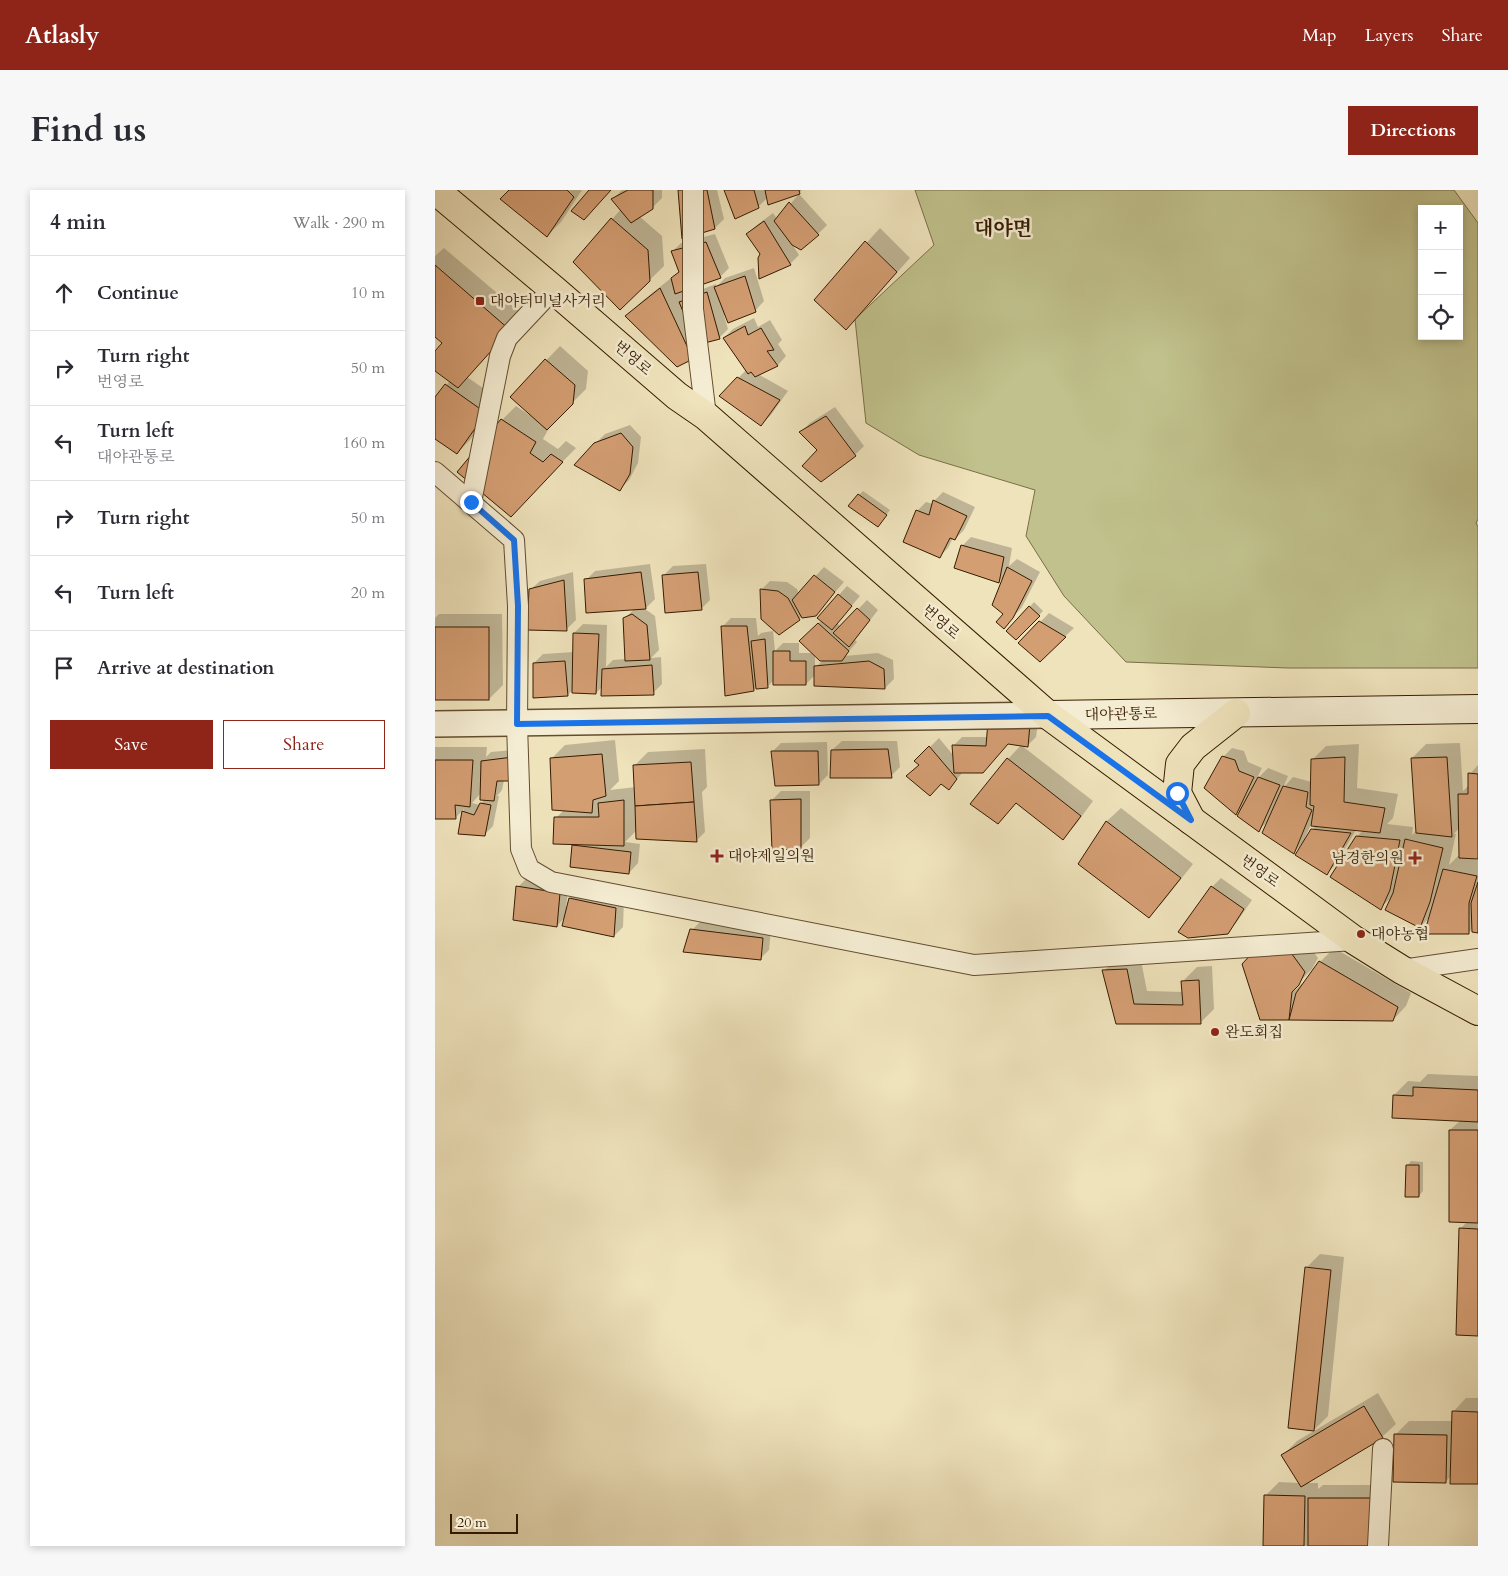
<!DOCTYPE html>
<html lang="en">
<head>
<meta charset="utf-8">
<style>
	:root { --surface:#fff; --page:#f7f7f7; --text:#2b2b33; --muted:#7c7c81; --line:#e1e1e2; --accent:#8f2418 }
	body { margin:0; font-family:Cardo,"Noto Serif KR",serif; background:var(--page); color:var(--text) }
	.controls { position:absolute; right:15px; top:15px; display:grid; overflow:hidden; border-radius:0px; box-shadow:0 2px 8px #0003 }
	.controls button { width:45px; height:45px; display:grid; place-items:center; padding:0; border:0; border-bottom:1px solid var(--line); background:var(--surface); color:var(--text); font:25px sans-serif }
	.scale { position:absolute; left:15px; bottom:12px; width:68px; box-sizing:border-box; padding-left:5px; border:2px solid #351b00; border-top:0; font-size:14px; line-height:18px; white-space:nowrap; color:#351b00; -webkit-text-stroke:4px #f5edd3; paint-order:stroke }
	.stop { position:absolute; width:15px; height:15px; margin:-11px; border:4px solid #1a73e8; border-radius:50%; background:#fff }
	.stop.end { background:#1a73e8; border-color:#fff; box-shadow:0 1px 5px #0008 }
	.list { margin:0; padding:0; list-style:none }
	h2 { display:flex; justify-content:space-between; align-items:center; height:65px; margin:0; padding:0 20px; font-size:21px }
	h2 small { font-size:16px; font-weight:400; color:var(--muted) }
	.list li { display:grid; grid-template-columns:32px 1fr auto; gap:15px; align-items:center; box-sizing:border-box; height:75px; padding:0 20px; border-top:1px solid var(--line) }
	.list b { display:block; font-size:19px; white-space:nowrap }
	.list p { margin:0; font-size:16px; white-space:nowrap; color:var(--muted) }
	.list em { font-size:16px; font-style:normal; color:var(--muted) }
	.actions { display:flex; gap:10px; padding:15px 20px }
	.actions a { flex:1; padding:11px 0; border:1px solid var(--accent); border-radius:0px; text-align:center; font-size:18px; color:var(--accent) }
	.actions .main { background:var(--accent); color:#fff }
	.icon { flex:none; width:28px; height:28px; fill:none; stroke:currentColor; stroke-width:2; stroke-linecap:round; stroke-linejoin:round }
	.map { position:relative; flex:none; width:1043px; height:1356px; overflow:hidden; border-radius:0px }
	header { display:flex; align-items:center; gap:30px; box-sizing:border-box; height:70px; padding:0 25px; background:var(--accent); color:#fff }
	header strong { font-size:24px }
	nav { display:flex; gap:28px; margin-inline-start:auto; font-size:18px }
	.intro { display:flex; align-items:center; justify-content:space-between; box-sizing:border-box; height:120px; padding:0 30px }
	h1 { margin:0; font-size:35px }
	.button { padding:12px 22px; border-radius:0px; background:var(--accent); color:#fff; font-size:18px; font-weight:700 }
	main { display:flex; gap:30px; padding:0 30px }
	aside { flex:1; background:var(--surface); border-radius:0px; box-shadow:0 2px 8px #0003 }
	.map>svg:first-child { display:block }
	.green { fill:#c0c18c; stroke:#7a6e46; fill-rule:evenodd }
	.shadow { fill:#0003; fill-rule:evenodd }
	.building { fill:#d49e73; stroke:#351b00 }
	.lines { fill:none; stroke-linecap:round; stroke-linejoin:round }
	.minor-casing { stroke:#644d2f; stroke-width:22 }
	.tertiary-casing { stroke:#644d2f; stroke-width:28 }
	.secondary-casing { stroke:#351b00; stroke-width:30 }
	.primary-casing { stroke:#351b00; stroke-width:30 }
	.minor { stroke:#f5edd3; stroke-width:20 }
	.tertiary { stroke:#f5edd3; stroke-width:25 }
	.secondary { stroke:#f5edd3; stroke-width:28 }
	.primary { stroke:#efe3bc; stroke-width:28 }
	.route { stroke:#1a73e8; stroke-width:6 }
	.poi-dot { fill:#8f2418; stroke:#f5edd3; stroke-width:2 }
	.labels { text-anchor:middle; stroke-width:5; stroke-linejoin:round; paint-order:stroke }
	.poi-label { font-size:15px; fill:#351b00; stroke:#f5edd3; text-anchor:start }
	.street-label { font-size:15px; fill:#351b00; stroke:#f5edd3 }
	.district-label { font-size:20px; font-weight:bold; fill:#351b00; stroke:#f5edd3 }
</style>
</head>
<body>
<header>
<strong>Atlasly</strong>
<nav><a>Map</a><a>Layers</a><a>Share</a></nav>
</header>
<div class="intro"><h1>Find us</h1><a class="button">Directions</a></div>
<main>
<aside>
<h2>4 min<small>Walk · 290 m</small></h2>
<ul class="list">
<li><svg class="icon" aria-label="ahead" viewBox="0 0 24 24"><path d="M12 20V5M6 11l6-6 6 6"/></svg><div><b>Continue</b></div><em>10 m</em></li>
<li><svg class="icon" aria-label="right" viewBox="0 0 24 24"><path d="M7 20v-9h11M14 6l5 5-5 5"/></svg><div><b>Turn right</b><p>번영로</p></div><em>50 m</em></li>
<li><svg class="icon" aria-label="left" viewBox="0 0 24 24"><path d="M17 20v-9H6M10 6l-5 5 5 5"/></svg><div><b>Turn left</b><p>대야관통로</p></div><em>160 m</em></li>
<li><svg class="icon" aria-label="right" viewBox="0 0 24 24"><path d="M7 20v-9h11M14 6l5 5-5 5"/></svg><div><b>Turn right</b></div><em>50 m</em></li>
<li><svg class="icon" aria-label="left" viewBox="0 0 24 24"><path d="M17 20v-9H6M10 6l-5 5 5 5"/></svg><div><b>Turn left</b></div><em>20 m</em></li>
<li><svg class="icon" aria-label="arrive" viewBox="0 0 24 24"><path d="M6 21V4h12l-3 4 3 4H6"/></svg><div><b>Arrive at destination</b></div></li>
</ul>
<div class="actions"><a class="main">Save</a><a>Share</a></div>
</aside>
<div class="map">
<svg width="1043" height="1356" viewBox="0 0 1043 1356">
	<rect width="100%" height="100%" fill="#efe3bc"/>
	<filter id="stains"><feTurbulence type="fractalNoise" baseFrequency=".004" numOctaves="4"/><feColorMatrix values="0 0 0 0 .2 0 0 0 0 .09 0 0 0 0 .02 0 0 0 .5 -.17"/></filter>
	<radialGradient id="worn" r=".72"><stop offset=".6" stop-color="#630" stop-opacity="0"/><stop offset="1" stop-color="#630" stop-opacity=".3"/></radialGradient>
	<path class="green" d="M480,0H1019L1043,33V329L1041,333L1043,337V478H853L691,472L629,406L591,346L600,300L484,265L431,233L420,129L499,55ZM987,19H1024V146H987Z"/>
	<g class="shadow">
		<polygon points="76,0 147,0 126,32 112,46"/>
		<polygon points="187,0 227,0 227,8 217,18 204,26 227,46 229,76 185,119 140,72 186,19 178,9"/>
		<polygon points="244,0 282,0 289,29 280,38 248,47"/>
		<polygon points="291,0 367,0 364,3 333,7 323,17"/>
		<polygon points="364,4 392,35 383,44 357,54 364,65 355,74 327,64 313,44 322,35 338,23 342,29"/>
		<polygon points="445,38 475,68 411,139 380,110"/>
		<polygon points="280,44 294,78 285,87 246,100 250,109 255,104 281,94 281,97 290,88 319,78 329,111 320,121 289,125 293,139 284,148 270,152 257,168 192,126 206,112 245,81 237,62 246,53"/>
		<polygon points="9,58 88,125 32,187 64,209 36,249 22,263 0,248 0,209 15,191 0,180 0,163 9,153 0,146 0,66"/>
		<polygon points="319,128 323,137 335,130 347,150 343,154 351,166 343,175 323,184 353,201 335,226 326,235 286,206 311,180 289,148 298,139"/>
		<polygon points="125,156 153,181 151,199 113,237 114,238 108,249 123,259 131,251 141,258 89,311 67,230 81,216 99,228 100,227 77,206"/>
		<polygon points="400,217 429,256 420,265 384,260 366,242 375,233"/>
		<polygon points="195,235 206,247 203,273 194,290 185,299 160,254 170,244"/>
		<polygon points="428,301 455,320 447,331 424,305"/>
		<polygon points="508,302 540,317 529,340 520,349 518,348 513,358 504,367 482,321 491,312 498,314 499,311"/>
		<polygon points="536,347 577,358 574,376 582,369 605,382 587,417 569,437 569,386 564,392 527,356"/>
		<polygon points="215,374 220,409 210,419 220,426 224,460 216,468 226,467 227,494 218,503 168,496 161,503 139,499 132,505 99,473 108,464 139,462 139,443 148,434 172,435 171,477 178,470 191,469 189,429 199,419 151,390 160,381"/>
		<polygon points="271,374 275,410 266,419 229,385 238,376"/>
		<polygon points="389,377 409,392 380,425 367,426 364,429 326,400 335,391 352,392 362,399 364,404"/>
		<polygon points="138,382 141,430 132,439 95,400 105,391"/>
		<path d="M412,396L425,406L402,433L406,437L432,410L443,420L420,450L422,452L410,466L443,463L458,470L459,489L450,498L381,494V484L371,494L339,490L332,497H321L319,500L287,437L296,428H321L323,446L326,443L338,441L340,461L348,453H364V463H378L366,451L387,430L404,405ZM380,465L387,471L380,478Z"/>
		<polygon points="599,412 608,421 581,448 573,441"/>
		<polygon points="614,423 639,438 605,470 585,453"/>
		<polygon points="4,424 67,424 68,495 54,509 0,509 0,428"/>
		<polygon points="604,526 601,547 592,556 574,553 528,582 514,598 507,592 473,586 485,574 481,571 504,548 519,566 518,556 527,547 553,547"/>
		<polygon points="180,550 184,591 175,600 201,597 199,576 213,562 270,559 272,597 267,602 270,642 261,651 202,640 190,652 205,654 203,673 194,683 138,656 141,653 121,628 129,620 116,569 130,555"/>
		<polygon points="407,551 462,551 465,577 456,586 397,560"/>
		<polygon points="392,552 393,585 384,594 337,562 346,553"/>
		<path d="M1025,553L1028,601L1034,595L1035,584L1043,575V668H1039V669L1043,670V742L1038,741V738L1034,742L996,726L985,737L958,706L945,718L922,647L928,640H921L900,675L891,684L868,653L859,662L834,630L824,640L809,616L801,624L788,567L797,558L809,561L813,572L827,578L821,590L833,578L853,586L848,598L858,587L877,592V570L891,556L924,554L922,598L963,604L958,628L952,634L978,637L977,645L982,640L977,568L991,554ZM878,630L881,635L870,651L869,650ZM1025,637V666H1023L1014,675L1021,644H1019Z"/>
		<polygon points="586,555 658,611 641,634 628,648 582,612 563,632 573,569"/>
		<path d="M0,557H52L51,567L56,562L87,559L69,590L67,600L62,606H64L58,636L49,645L24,643L29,619L20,628L0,627ZM46,603L50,609L45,615L37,613Z"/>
		<polygon points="346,601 375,601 375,648 366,657 337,610"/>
		<polygon points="686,618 758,674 727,713 714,726 645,673 672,631"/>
		<polygon points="92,688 134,694 131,717 133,718 135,708 144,699 189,710 188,737 179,746 131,726 122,736 83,697"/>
		<polygon points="786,688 817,710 801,733 792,742 777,697"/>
		<polygon points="266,731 336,739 334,760 325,769 257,740"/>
		<polygon points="837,745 868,747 883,768 877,779 859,798 860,800 870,791 869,793 885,772 899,758 976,803 971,816 958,830 826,828 823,759"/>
		<polygon points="705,765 712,801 749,802 748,791 762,777 777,776 779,819 765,833 682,833 669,781 683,767"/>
		<polygon points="993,884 1043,886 1043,1144 1023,1144 1025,1039 1033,1031 1015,940 1026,930 959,905 973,891 985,892"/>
		<polygon points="976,971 988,972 988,1001 984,1006 972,976"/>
		<polygon points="885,1064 909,1067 893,1226 879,1240 871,1078"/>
		<polygon points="943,1203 961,1234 947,1247 871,1293 883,1293 883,1299 888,1295 951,1295 951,1345 874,1356 874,1354 872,1356 829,1356 830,1306 844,1292 864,1293 848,1265 862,1251"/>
		<polygon points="1031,1208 1043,1208 1043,1293 1016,1292 1016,1286 1010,1292 961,1244 974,1231 1018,1231 1018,1222"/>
	</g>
	<g class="building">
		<polygon points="74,0 132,0 139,7 112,47 65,9"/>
		<polygon points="154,0 176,0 149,30 136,21"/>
		<polygon points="193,0 218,0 218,19 196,33 176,9"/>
		<polygon points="243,0 272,0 280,39 247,49"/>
		<polygon points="289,0 319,0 324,18 300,29"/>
		<polygon points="330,0 364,0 365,4 333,15"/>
		<polygon points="354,12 384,45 366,60 357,55 339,31"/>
		<polygon points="176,28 213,60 215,91 185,120 138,72"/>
		<polygon points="329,31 356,75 324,89 323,68 325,64 311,44"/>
		<polygon points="430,51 462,82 411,140 379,110"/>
		<polygon points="271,52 286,88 240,104 236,88 244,82 236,61"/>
		<polygon points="0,75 75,140 23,198 0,181 0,161 7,153 0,147"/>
		<polygon points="310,86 321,122 293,133 279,97"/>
		<polygon points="225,98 258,169 242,177 190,126"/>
		<polygon points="272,102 285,149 262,155 244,112"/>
		<polygon points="310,136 313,145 326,138 339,160 332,161 343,176 320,187 316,182 313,184 288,148"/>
		<polygon points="110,169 140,195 138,214 112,240 75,207"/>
		<polygon points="302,187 345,210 326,236 284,206"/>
		<polygon points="10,194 51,223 22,264 0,249 0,207"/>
		<polygon points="391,226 421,266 386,292 367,276 382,260 364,242"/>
		<polygon points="66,229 101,252 95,263 108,272 116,264 128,272 76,327 22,282"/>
		<polygon points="186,243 198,257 195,284 185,301 139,275 159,253"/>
		<polygon points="423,304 452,325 443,337 413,316"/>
		<polygon points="498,310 532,326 520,350 515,348 505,368 468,352 481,320 494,325"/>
		<polygon points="526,355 569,367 564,393 519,378"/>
		<polygon points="572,377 597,391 578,428 569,439 561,432 568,424 557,415"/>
		<polygon points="206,382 211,419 151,423 149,389"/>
		<polygon points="263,382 267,420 230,423 227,385"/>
		<polygon points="379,385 400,402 381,426 367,428 357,410"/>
		<polygon points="129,390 132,441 92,440 94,399"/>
		<polygon points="325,399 343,401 353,408 365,430 344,445 326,429"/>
		<polygon points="403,404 417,416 397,440 382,428"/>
		<polygon points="594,416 605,426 581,450 571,441"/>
		<polygon points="422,418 435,430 414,457 398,443"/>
		<polygon points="197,424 212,435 215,470 190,471 188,428"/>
		<polygon points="604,431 631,447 605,472 583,453"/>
		<polygon points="383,433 414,461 407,471 385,471 364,451"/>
		<polygon points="286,436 312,436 319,501 290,506"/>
		<rect x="0" y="437" width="54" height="73"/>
		<polygon points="138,443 164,444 161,504 137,503"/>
		<polygon points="330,449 333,498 321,499 316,451"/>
		<polygon points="338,461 355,461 355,471 371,471 371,495 338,495"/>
		<polygon points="130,471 133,506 98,508 98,473"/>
		<polygon points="434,471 449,479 450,499 379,496 379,476"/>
		<polygon points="217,475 219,505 166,506 167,479"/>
		<polygon points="553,531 595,534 593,557 573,554 548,583 519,583 517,555 551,556"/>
		<polygon points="494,556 522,589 514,600 506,594 495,606 471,586 484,575 479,571"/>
		<polygon points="453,559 457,588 395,588 396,560"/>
		<polygon points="336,561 383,561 384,595 340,596"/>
		<polygon points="167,564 171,606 158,610 157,623 117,620 115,568"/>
		<polygon points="787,566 800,570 804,581 819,587 801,625 769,598"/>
		<polygon points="78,567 79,591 62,591 59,611 45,610 46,571"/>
		<polygon points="910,567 909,612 950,618 945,643 876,636 879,616 875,615 876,569"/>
		<polygon points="1012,567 1017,647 981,643 976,568"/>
		<polygon points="572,568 646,626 628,650 581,613 563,634 535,614"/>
		<polygon points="0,570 38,570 35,617 20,615 21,629 0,629"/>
		<polygon points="256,572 259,612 200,616 198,575"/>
		<polygon points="1033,583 1043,584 1043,669 1024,668 1023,604 1033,604"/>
		<polygon points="823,587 845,595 824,642 802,626"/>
		<polygon points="848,596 873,602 871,617 877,620 859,664 827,643"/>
		<polygon points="366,609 366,659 337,660 335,610"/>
		<polygon points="189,610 189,656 118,654 119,627 164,627 163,613"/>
		<polygon points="259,612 262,652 201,649 200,616"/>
		<polygon points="45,613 56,615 50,646 23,644 27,621 39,625"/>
		<polygon points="671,631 746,688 714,728 643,674"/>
		<polygon points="876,639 916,643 892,685 860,665"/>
		<polygon points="921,646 965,650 955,700 946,720 895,687"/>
		<polygon points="970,649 1008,658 995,712 985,738 950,720 958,703"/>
		<polygon points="137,655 196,662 194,684 135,677"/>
		<polygon points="1008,679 1042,686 1034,713 1034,744 989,744"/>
		<polygon points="1043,692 1043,743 1037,742 1036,713"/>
		<polygon points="81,696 125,703 122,737 78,730"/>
		<polygon points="776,696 809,719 793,744 753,748 743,742"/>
		<polygon points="134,708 181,718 179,747 127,736"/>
		<polygon points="255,739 328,748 326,770 248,762"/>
		<polygon points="822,758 854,760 870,782 864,795 857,802 854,830 825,830 807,774"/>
		<polygon points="884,771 963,817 958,831 854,830 861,803"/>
		<polygon points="692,779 699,814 748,815 746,791 764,790 766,834 681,834 667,780"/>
		<polygon points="978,897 1043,900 1043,932 957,928 958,905 978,906"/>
		<polygon points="1014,940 1043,940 1043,1033 1014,1032"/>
		<polygon points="971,975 984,975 984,1007 970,1007"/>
		<polygon points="1024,1038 1043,1039 1043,1146 1021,1145"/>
		<polygon points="870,1077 896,1080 879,1241 853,1238"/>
		<polygon points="929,1216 948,1248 866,1297 846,1265"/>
		<polygon points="1017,1221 1043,1222 1043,1294 1015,1294"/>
		<polygon points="959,1244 1012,1245 1011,1293 958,1292"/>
		<polygon points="829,1305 870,1306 869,1356 828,1356"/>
		<rect x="873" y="1308" width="64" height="48"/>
	</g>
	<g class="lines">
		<g class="minor-casing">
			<g id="minor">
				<polyline points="258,0 258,119 271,226"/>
				<polyline points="0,282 79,350 83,416 82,534 86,659 94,679 116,692 539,775 919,750"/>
				<polyline points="36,312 65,166 72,148 118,99"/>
				<polyline points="967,780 1043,769"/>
				<polyline points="943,1356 948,1259"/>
			</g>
		</g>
		<g class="tertiary-casing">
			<polyline id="tertiary" points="0,534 613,525"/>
		</g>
		<g class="secondary-casing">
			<polyline id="secondary" points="613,525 1043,519"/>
		</g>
		<g class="primary-casing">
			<g id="primary">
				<polyline points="0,0 118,99 242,206 271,226 613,525 919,750 967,780 1043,821"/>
				<polyline points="756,630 742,603 745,574 758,557 801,523"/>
			</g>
		</g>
		<use href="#minor" class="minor"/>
		<use href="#tertiary" class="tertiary"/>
		<use href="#secondary" class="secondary"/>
		<use href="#primary" class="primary"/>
	</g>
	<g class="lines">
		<polyline class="route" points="36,312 79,350 83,416 82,534 613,526 756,630 742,603"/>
	</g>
	<g class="poi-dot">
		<rect x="40" y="106" width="10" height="10" rx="2.5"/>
		<path d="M279.5 658.5h5v5h5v5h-5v5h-5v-5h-5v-5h5z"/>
		<path d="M977.5 660.5h5v5h5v5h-5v5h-5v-5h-5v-5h5z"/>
		<circle cx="926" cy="744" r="5"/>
		<circle cx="780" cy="842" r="5"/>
	</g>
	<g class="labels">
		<g class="poi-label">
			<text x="55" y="116">대야터미널사거리</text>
			<text x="293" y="671">대야제일의원</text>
			<text x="969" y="673" text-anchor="end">남경한의원</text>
			<text x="936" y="749">대야농협</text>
			<text x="790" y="847">완도회집</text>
		</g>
		<g class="street-label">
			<text transform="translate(198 168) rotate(41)" y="5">번영로</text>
			<text transform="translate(506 432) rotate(41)" y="5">번영로</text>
			<text transform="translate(686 524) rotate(-1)" y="5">대야관통로</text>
			<text transform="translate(825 681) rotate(36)" y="5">번영로</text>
		</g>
		<g class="district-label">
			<text x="568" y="45">대야면</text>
		</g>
	</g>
	<rect width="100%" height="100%" filter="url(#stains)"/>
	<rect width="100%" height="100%" fill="url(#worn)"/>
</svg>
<div class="controls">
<button>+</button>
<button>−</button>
<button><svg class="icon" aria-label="locate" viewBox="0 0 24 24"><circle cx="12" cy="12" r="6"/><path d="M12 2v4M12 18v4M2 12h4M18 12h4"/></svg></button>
</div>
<div class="scale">20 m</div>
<div class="stop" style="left:742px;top:603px"></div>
<div class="stop end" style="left:36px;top:312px"></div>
</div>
</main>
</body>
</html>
